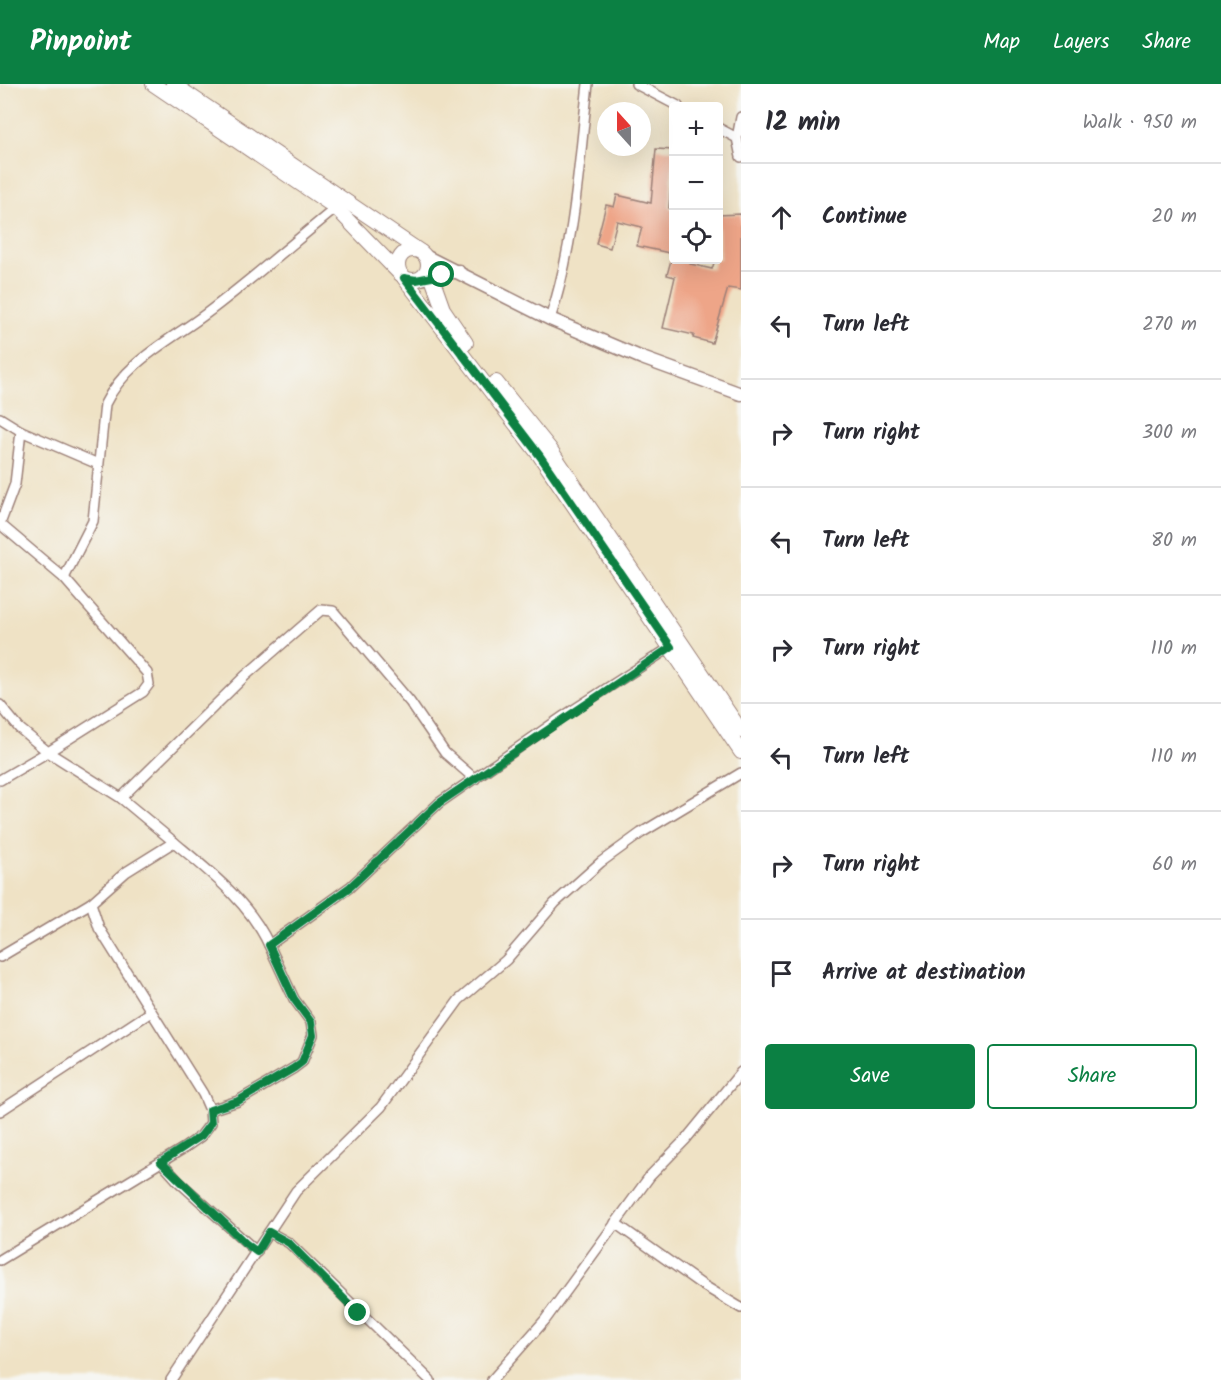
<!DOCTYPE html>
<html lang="en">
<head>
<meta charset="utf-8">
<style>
	:root { --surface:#fff; --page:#f2f2f3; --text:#2b2b33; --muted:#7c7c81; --line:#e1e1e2; --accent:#0b8043 }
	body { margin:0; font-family:Kalam,sans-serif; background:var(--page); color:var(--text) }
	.controls { position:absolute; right:18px; top:18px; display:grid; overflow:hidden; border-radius:6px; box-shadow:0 6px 24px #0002 }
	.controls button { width:54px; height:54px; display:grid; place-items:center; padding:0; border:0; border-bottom:2px solid var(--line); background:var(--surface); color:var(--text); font:30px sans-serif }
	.compass { position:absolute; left:597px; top:18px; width:54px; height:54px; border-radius:50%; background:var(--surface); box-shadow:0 6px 24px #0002; rotate:339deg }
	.stop { position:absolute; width:18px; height:18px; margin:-14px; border:4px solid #0b8043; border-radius:50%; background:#fff }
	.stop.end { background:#0b8043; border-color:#fff; box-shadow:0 2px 6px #0008 }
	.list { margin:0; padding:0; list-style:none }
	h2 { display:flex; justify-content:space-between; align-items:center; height:78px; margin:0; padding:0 24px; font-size:26px }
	h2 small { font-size:20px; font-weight:400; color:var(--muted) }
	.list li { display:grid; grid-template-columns:39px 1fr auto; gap:18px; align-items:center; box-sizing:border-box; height:108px; padding:0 24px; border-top:2px solid var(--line) }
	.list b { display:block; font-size:22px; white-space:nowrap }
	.list em { font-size:20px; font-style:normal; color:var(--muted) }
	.actions { display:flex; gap:12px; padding:18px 24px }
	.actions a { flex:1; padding:14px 0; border:2px solid var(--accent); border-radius:6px; text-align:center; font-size:21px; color:var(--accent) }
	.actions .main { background:var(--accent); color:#fff }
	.icon { flex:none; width:33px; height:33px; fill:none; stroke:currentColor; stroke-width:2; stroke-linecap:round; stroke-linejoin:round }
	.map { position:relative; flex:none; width:741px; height:1296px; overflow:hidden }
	header { display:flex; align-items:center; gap:36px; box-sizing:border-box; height:84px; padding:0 30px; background:var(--accent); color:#fff }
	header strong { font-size:28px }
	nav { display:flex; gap:33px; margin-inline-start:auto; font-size:21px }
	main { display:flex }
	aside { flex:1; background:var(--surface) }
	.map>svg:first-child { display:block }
	.building { fill:#eea588 }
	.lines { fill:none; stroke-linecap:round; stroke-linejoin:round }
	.minor-casing { stroke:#9c8078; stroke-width:12 }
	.tertiary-casing { stroke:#9c8078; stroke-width:15 }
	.secondary-casing { stroke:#9c8078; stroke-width:16 }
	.minor { stroke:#fff; stroke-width:9 }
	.tertiary { stroke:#fff; stroke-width:12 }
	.secondary { stroke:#fff; stroke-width:14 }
	.route { stroke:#0b8043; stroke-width:8 }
</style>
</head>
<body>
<header>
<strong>Pinpoint</strong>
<nav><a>Map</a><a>Layers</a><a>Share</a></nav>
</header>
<main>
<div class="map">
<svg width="741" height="1296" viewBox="0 0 741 1296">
	<rect width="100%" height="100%" fill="#f6f6f2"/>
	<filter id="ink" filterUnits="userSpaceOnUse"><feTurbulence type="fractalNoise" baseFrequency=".0167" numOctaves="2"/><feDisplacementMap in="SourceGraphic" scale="12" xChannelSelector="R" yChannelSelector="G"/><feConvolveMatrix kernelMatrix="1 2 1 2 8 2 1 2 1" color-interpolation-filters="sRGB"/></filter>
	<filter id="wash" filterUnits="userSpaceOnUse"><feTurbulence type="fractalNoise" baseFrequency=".008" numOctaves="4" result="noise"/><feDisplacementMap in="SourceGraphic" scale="24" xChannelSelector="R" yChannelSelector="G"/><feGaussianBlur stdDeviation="1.35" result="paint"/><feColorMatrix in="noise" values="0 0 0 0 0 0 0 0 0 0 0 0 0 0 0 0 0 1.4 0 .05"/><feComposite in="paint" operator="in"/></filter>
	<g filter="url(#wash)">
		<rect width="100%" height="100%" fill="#efe2c5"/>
		<g id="blocks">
			<g class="building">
				<polygon points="656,65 674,66 669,124 674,125 674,170 637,162 642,143 617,137 610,164 596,160 606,121 614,123 617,111 651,119"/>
				<polygon points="741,130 741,206 728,204 712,259 693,254 694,251 663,244 675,193 667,191 671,176 691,176 690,180 712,185 715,176 720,176 718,131"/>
			</g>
		</g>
	</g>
	<g filter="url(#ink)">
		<use href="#blocks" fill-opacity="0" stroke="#9c8078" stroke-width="1.5"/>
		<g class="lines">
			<g class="minor-casing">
				<g id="minor">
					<polyline points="636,0 678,22"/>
					<polyline points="741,33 737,54 741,73"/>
					<polyline points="718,44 737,54"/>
					<path d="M550,235C575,159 579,79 588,0"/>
					<polyline points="0,334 21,347 98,380"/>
					<polyline points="0,440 64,494 147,589 149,600 143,608 48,668 19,644 0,621"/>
					<polyline points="0,440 15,400 21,347"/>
					<path d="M64,494L93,437L105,320C126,277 170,257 207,229C251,196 293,159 336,124"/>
					<polyline points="0,696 48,668 121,714 174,758"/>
					<polyline points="121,714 245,592 321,526 333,527 410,618 445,669 475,695"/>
					<path d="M0,873L91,819L126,788L174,758C210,788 249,818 269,861"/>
					<polyline points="210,1026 238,1017 294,984 302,978 313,951 311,938 294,915 269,861 350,803 439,719 564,632 671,563"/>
					<polyline points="0,1027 151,928"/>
					<polyline points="161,1078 179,1098 257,1168"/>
					<polyline points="615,1139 701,1200 741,1224"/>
					<polyline points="269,1148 289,1159 430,1296"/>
					<polyline points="0,1176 184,1064 201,1052 211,1039 210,1026 203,1010 99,844 91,819"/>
					<polyline points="171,1296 296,1107 381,1023 459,916 506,876 555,819 601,778 641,749 741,689"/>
					<polyline points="492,1296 545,1236 650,1092 686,1055 741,988"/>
				</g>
			</g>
			<g class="tertiary-casing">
				<g id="tertiary">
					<polyline points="425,172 550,235 642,274 741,310"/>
					<polyline points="416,196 458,187"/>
				</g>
			</g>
			<g class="secondary-casing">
				<g id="secondary">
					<polyline points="153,0 336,124 400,190"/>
					<polyline points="173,0 421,168"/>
					<circle cx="413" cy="181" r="15"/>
					<polyline points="428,183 443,225 466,259"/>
					<polyline points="404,194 540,372 741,668"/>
					<polyline points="496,298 550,365 741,647"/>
				</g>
			</g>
			<use href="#minor" class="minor"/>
			<use href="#tertiary" class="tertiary"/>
			<use href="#secondary" class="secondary"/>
		</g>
	</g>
	<g class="lines" filter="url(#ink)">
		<polyline class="route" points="358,1229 289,1159 269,1148 257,1168 245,1159 161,1078 201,1052 211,1039 210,1026 238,1017 294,984 302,978 313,951 311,938 294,915 269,861 350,803 439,719 671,563 540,372 404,194 416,196 442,191"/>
	</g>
</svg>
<div class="controls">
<button>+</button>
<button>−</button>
<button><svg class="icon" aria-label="locate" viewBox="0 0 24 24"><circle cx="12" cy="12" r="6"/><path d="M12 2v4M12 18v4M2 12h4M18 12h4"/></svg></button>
</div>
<svg class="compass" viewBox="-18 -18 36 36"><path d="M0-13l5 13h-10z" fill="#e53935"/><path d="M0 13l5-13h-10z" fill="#7c7c81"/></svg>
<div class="stop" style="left:442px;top:191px"></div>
<div class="stop end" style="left:358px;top:1229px"></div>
</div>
<aside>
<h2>12 min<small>Walk · 950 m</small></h2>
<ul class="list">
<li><svg class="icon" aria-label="ahead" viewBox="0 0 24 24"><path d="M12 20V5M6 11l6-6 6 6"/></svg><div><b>Continue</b></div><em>20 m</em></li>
<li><svg class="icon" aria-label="left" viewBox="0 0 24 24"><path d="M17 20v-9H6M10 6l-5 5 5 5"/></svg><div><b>Turn left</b></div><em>270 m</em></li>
<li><svg class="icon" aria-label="right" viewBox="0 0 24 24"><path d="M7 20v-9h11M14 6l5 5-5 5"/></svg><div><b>Turn right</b></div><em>300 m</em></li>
<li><svg class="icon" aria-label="left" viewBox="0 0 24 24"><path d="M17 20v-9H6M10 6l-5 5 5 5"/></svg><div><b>Turn left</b></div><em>80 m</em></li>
<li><svg class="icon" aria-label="right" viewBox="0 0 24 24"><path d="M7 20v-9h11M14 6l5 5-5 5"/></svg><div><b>Turn right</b></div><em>110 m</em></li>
<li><svg class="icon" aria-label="left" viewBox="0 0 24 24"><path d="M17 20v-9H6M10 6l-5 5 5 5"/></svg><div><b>Turn left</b></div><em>110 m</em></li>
<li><svg class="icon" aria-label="right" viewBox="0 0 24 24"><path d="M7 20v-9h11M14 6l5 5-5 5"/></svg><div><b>Turn right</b></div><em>60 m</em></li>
<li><svg class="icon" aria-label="arrive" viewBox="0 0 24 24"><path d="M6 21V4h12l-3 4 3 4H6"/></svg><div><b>Arrive at destination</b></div></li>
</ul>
<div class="actions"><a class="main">Save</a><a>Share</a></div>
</aside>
</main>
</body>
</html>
